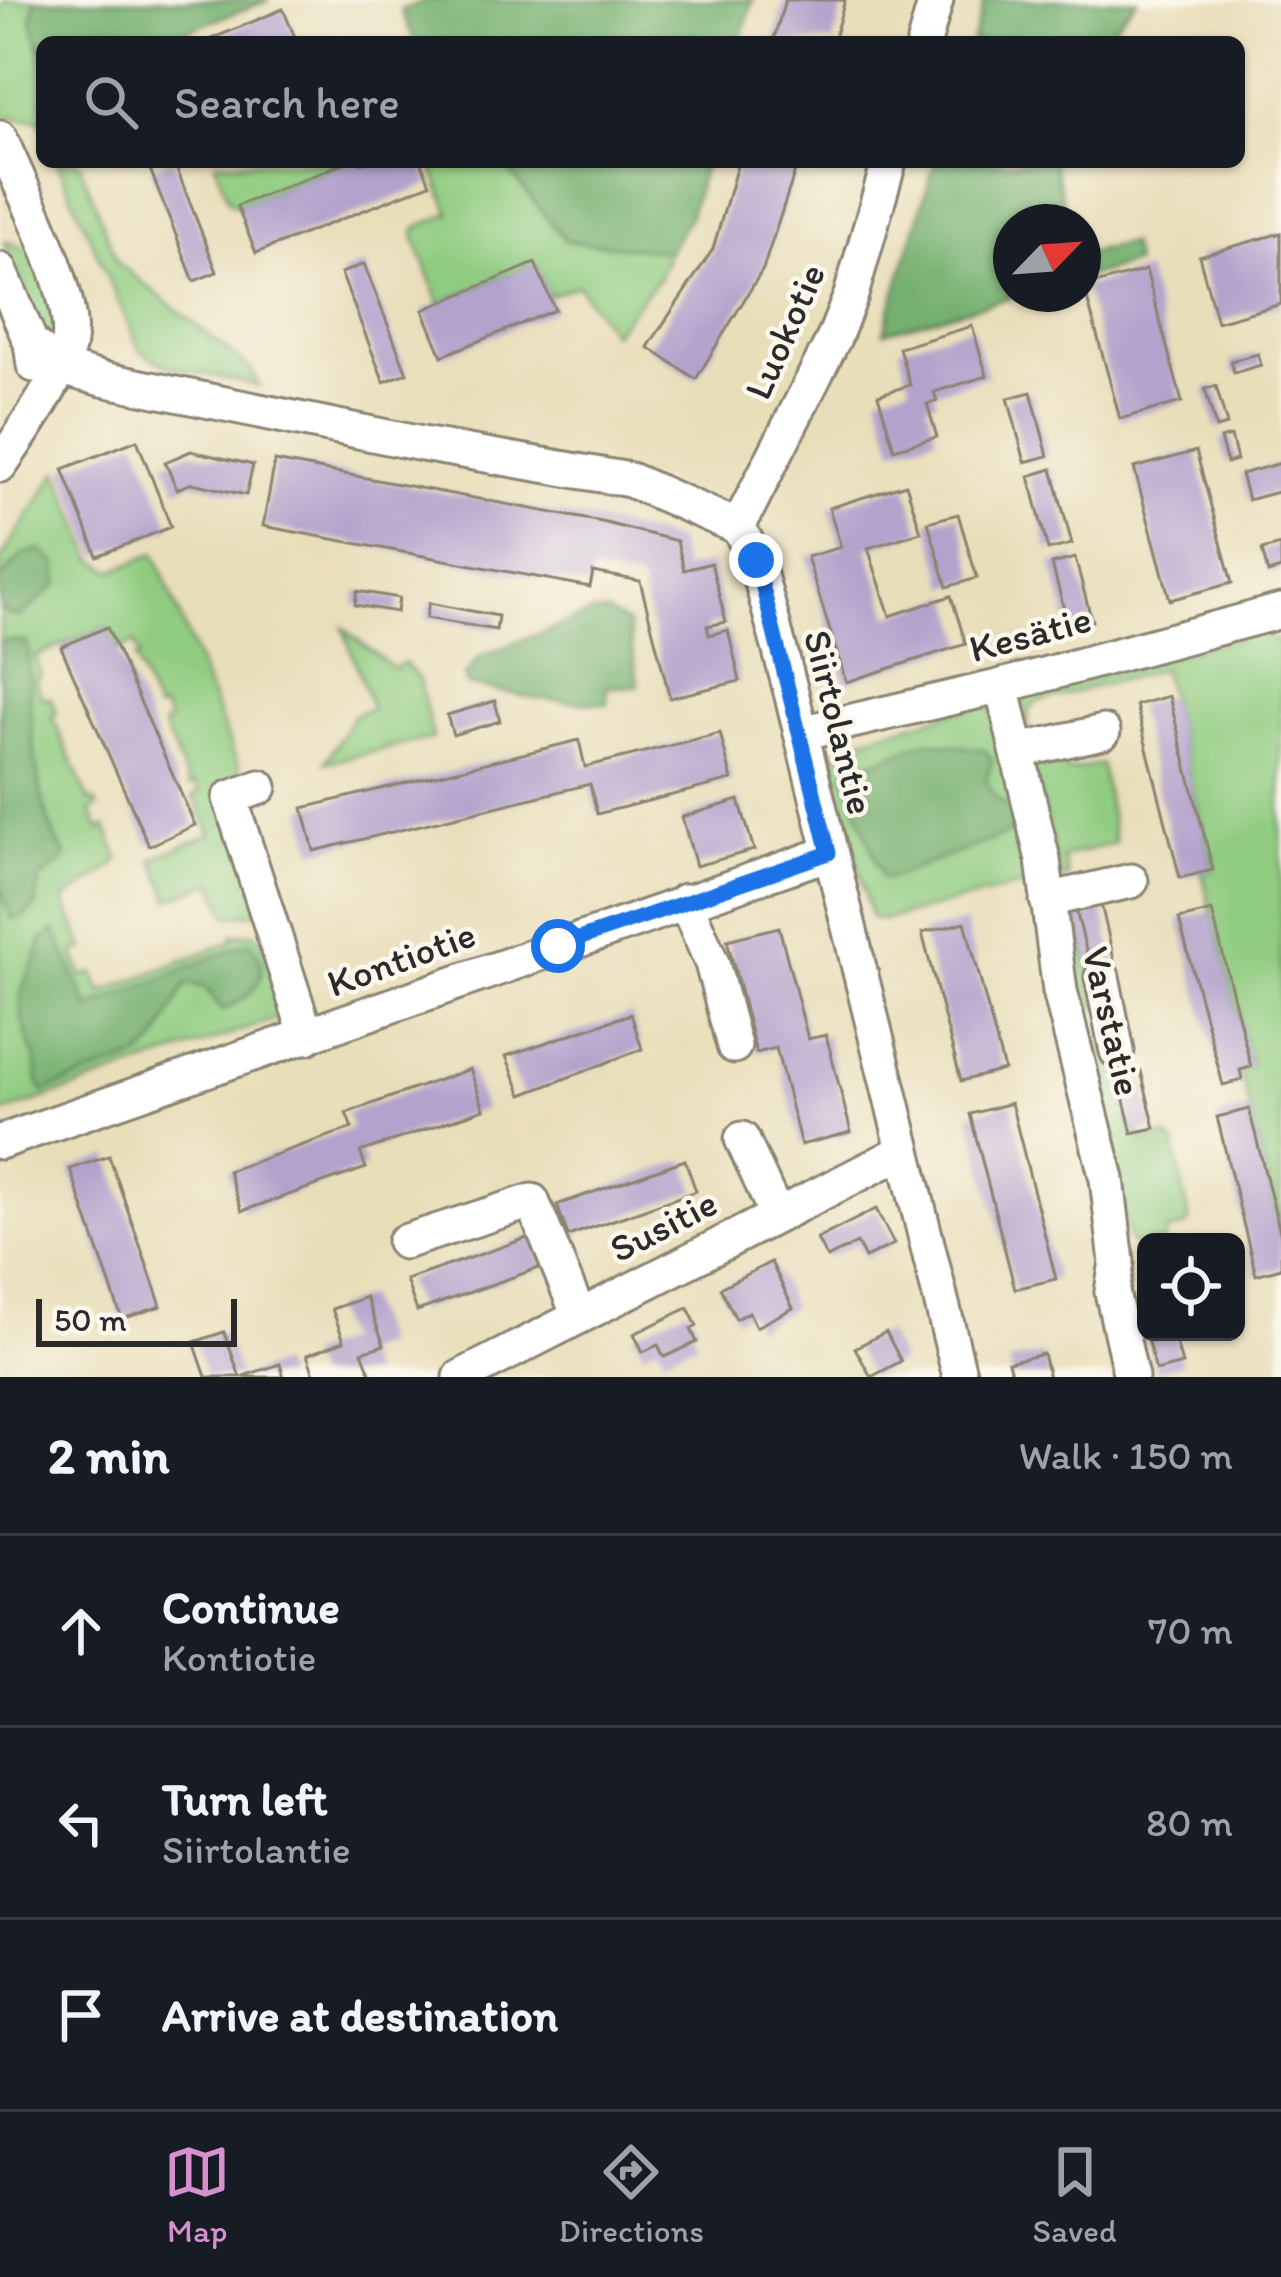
<!DOCTYPE html>
<html lang="en">
<head>
<meta charset="utf-8">
<style>
	:root { --surface:#171b24; --page:#20242c; --text:#f1f3f6; --muted:#9ea1a6; --line:#363941; --accent:#d690ce }
	body { margin:0; font-family:Itim,sans-serif; background:var(--page); color:var(--text) }
	.controls { position:absolute; right:36px; bottom:36px; display:grid; overflow:hidden; border-radius:18px; box-shadow:0 3px 9px #0004 }
	.controls button { width:108px; height:108px; display:grid; place-items:center; padding:0; border:0; border-bottom:3px solid var(--line); background:var(--surface); color:var(--text); font:60px sans-serif }
	.compass { position:absolute; left:993px; top:204px; width:108px; height:108px; border-radius:50%; background:var(--surface); box-shadow:0 3px 9px #0004; rotate:65deg }
	.scale { position:absolute; left:36px; bottom:30px; width:201px; box-sizing:border-box; padding-left:12px; border:6px solid #2b2b2b; border-top:0; font-size:33px; line-height:42px; white-space:nowrap; color:#2b2b2b; -webkit-text-stroke:9px #fbf7ec; paint-order:stroke }
	.stop { position:absolute; width:36px; height:36px; margin:-27px; border:9px solid #1a73e8; border-radius:50%; background:#fff }
	.stop.end { background:#1a73e8; border-color:#fff; box-shadow:0 3px 12px #0008 }
	.list { margin:0; padding:0; list-style:none }
	h2 { display:flex; justify-content:space-between; align-items:center; height:156px; margin:0; padding:0 48px; font-size:51px }
	h2 small { font-size:39px; font-weight:400; color:var(--muted) }
	.list li { display:grid; grid-template-columns:78px 1fr auto; gap:36px; align-items:center; box-sizing:border-box; height:192px; padding:0 48px; border-top:3px solid var(--line) }
	.list b { display:block; font-size:45px; white-space:nowrap }
	.list p { margin:0; font-size:39px; white-space:nowrap; color:var(--muted) }
	.list em { font-size:39px; font-style:normal; color:var(--muted) }
	.icon { flex:none; width:66px; height:66px; fill:none; stroke:currentColor; stroke-width:2; stroke-linecap:round; stroke-linejoin:round }
	.map { position:relative; flex:none; width:1281px; height:1377px; overflow:hidden }
	.search { position:absolute; background:var(--surface); box-shadow:0 3px 9px #0004; left:36px; right:36px; top:36px; height:132px; display:flex; align-items:center; gap:30px; box-sizing:border-box; padding:0 42px; border-radius:18px; color:var(--muted); font-size:45px }
	.sheet { height:732px; background:var(--surface) }
	nav { display:flex; justify-content:space-around; align-items:center; box-sizing:border-box; height:168px; border-top:3px solid var(--line); background:var(--surface); font-size:33px; color:var(--muted) }
	nav a { display:grid; justify-items:center; gap:6px }
	nav .on { color:var(--accent) }
	.map>svg:first-child { display:block }
	.green { fill:#90cc80; stroke:#5e7c56; stroke-width:3 }
	.forest { fill:#74b06e; stroke:#506e4c; stroke-width:3 }
	.building { fill:#b3a3cc }
	.lines { fill:none; stroke-linecap:round; stroke-linejoin:round }
	.minor-casing { stroke:#8a8472; stroke-width:39 }
	.minor { stroke:#fff; stroke-width:33 }
	.route { stroke:#1a73e8; stroke-width:15 }
	.labels { text-anchor:middle; stroke-width:9; stroke-linejoin:round; paint-order:stroke }
	.street-label { font-size:39px; fill:#2b2b2b; stroke:#fbf7ec }
</style>
</head>
<body>
<div class="map">
<svg width="1281" height="1377" viewBox="0 0 1281 1377">
	<rect width="100%" height="100%" fill="#fbf7ec"/>
	<filter id="ink" filterUnits="userSpaceOnUse"><feTurbulence type="fractalNoise" baseFrequency=".00833" numOctaves="2"/><feDisplacementMap in="SourceGraphic" scale="24" xChannelSelector="R" yChannelSelector="G"/><feConvolveMatrix kernelMatrix="1 2 1 2 8 2 1 2 1" color-interpolation-filters="sRGB"/></filter>
	<filter id="wash" filterUnits="userSpaceOnUse"><feTurbulence type="fractalNoise" baseFrequency=".004" numOctaves="4" result="noise"/><feDisplacementMap in="SourceGraphic" scale="48" xChannelSelector="R" yChannelSelector="G"/><feGaussianBlur stdDeviation="2.7" result="paint"/><feColorMatrix in="noise" values="0 0 0 0 0 0 0 0 0 0 0 0 0 0 0 0 0 1.4 0 .05"/><feComposite in="paint" operator="in"/></filter>
	<g filter="url(#wash)">
		<rect width="100%" height="100%" fill="#e9deba"/>
		<g class="green">
			<polygon points="5,0 35,0 32,20 42,58 42,127 39,120 3,117 0,108 0,11"/>
			<polygon points="57,162 79,162 118,263 251,369 259,386 165,365 140,351"/>
			<polygon points="215,162 347,162 237,206 229,202"/>
			<polygon points="430,162 502,162 566,241 669,251 658,279 612,333 578,285 549,296 535,264 439,303 414,235 416,227 450,214"/>
			<path d="M4,242C32,242 54,283 58,310C59,319 56,331 56,341L37,324Z"/>
			<polygon points="58,471 93,558 112,571 155,553 244,780 260,913 228,916 213,882 170,899 153,859 211,834 193,796 200,792 196,784 189,786 163,725 169,722 163,708 156,710 135,659 140,656 134,643 117,650 106,627 36,656 41,676 35,680 43,699 50,697 57,713 52,716 90,802 95,801 98,807 91,811 99,829 106,827 119,858 116,864 64,900 84,949 74,953 83,976 94,973 102,992 233,941 232,935 255,933 261,938 285,1016 0,1114 0,560"/>
			<polygon points="343,628 394,669 403,662 419,679 433,738 325,763 354,715 372,708"/>
			<path d="M1258,632L1281,644V1236L1240,1070L1251,1067L1202,873L1213,869L1162,669L1038,702C1022,711 1029,726 1032,741H1029L1022,702L1029,695Z"/>
			<polygon points="982,704 1001,717 1034,879 1029,884 883,920 871,918 833,765 843,744"/>
			<polygon points="1050,754 1068,771 1101,764 1115,843 1063,857 1068,877 1060,879 1030,758"/>
			<polygon points="1073,904 1096,994 1096,1006 1086,1018 1079,1017 1065,907"/>
			<path d="M1100,1039C1121,1058 1125,1105 1132,1133L1139,1131L1142,1142L1166,1136L1174,1143L1190,1222L1183,1228L1167,1231L1163,1242H1146V1250L1130,1242L1084,1043Z"/>
		</g>
		<g class="forest">
			<polygon points="35,0 270,0 155,42 42,42 42,58 32,20"/>
			<polygon points="428,0 753,0 740,42 415,42 401,10"/>
			<polygon points="985,0 1137,0 1100,42 972,42"/>
			<polygon points="502,162 705,162 690,215 669,251 566,241"/>
			<polygon points="935,162 1053,162 1068,222 1011,222 1011,294 1023,294 884,332"/>
			<polygon points="1129,243 1135,263 1083,278 1083,254"/>
			<polygon points="40,549 57,564 58,583 20,617 8,615 0,608 0,580 22,555"/>
			<polygon points="592,613 608,613 628,624 639,686 607,687 607,704 538,699 468,685 464,676 480,657"/>
			<path d="M10,640L27,642L29,650C28,699 34,818 66,855L61,863L39,879L36,906L23,917L12,919L0,888V642Z"/>
			<polygon points="927,741 985,750 992,760 986,780 994,796 1023,819 1022,829 888,879 882,877 844,773"/>
			<path d="M55,930L89,1008L250,942C276,974 254,997 222,1010L205,987L186,984L155,1044L140,1057L43,1092C34,1078 39,1069 34,1055C27,1037 15,1008 23,987C29,970 38,960 41,941Z"/>
		</g>
		<g id="blocks">
			<g class="building">
				<polygon points="785,0 845,0 833,42 773,42"/>
				<polygon points="283,9 297,42 204,42"/>
				<polygon points="167,162 174,162 217,272 194,281 150,169"/>
				<polygon points="347,162 421,162 430,184 256,253 237,206"/>
				<polygon points="738,162 798,162 763,269 696,379 648,347 713,249"/>
				<polygon points="1281,233 1281,304 1217,322 1199,256"/>
				<polygon points="535,263 555,310 442,356 423,310"/>
				<polygon points="364,264 407,373 384,382 341,273"/>
				<polygon points="1146,270 1182,402 1120,419 1084,287"/>
				<polygon points="972,326 987,376 934,392 937,401 927,404 937,437 894,449 878,395 910,385 899,348"/>
				<polygon points="1258,354 1261,365 1234,373 1230,361"/>
				<polygon points="1216,386 1227,425 1216,428 1205,389"/>
				<polygon points="1031,392 1048,456 1025,462 1008,398"/>
				<polygon points="1231,436 1237,460 1227,463 1220,439"/>
				<polygon points="137,440 171,527 97,556 63,469"/>
				<polygon points="191,451 253,465 246,495 192,483 177,489 165,462"/>
				<polygon points="1196,451 1232,583 1170,600 1134,468"/>
				<polygon points="275,461 602,522 677,541 684,570 711,563 726,622 707,626 709,635 728,630 740,681 670,698 640,581 593,572 590,587 263,526"/>
				<polygon points="1281,463 1281,491 1248,500 1241,474"/>
				<polygon points="1052,469 1072,544 1048,550 1029,476"/>
				<polygon points="906,484 921,532 868,548 890,616 951,596 966,644 846,682 807,557 841,547 829,508"/>
				<polygon points="958,514 977,578 947,587 928,522"/>
				<polygon points="1281,545 1281,569 1268,573 1262,550"/>
				<polygon points="1075,558 1092,621 1069,628 1052,564"/>
				<polygon points="357,591 399,598 397,612 355,605"/>
				<polygon points="429,603 498,616 496,630 426,618"/>
				<polygon points="107,627 195,825 149,846 61,647"/>
				<polygon points="1169,696 1213,870 1180,878 1136,705"/>
				<polygon points="495,701 500,721 453,735 447,715"/>
				<polygon points="720,733 732,780 597,814 590,784 314,851 303,808 579,740 585,767"/>
				<polygon points="739,800 754,850 696,866 682,817"/>
				<polygon points="1101,904 1115,964 1091,970 1076,910"/>
				<polygon points="1212,911 1251,1067 1240,1070 1242,1080 1223,1085 1179,919"/>
				<polygon points="965,922 1004,1070 961,1081 922,933"/>
				<polygon points="779,927 808,1039 826,1035 851,1132 801,1145 776,1048 756,1053 727,940"/>
				<polygon points="631,1014 642,1049 522,1095 506,1056"/>
				<polygon points="470,1069 484,1109 360,1152 366,1168 242,1211 228,1171 352,1128 346,1113"/>
				<polygon points="1141,1071 1155,1128 1132,1133 1118,1076"/>
				<polygon points="1011,1103 1056,1279 1015,1289 970,1114"/>
				<polygon points="1249,1109 1281,1236 1281,1268 1256,1275 1217,1117"/>
				<polygon points="109,1156 161,1306 122,1319 70,1169"/>
				<polygon points="685,1160 696,1191 568,1236 557,1205"/>
				<polygon points="876,1209 894,1244 865,1258 857,1243 827,1258 817,1239"/>
				<polygon points="533,1236 544,1266 417,1311 406,1280"/>
				<polygon points="771,1262 793,1308 756,1327 749,1312 736,1319 720,1288"/>
				<polygon points="366,1297 384,1345 362,1352 371,1375 315,1377 307,1355 344,1341 332,1309"/>
				<polygon points="688,1308 697,1326 691,1329 697,1342 664,1357 658,1345 643,1352 634,1334"/>
				<polygon points="224,1332 240,1377 206,1377 194,1342"/>
				<polygon points="886,1332 901,1361 871,1377 855,1348"/>
				<polygon points="1159,1332 1173,1332 1182,1364 1156,1371 1146,1335"/>
				<polygon points="1043,1354 1049,1377 1012,1377 1008,1362"/>
				<polygon points="280,1364 284,1377 243,1377 243,1376"/>
			</g>
		</g>
	</g>
	<g filter="url(#ink)">
		<use href="#blocks" fill-opacity="0" stroke="#8a8472" stroke-width="3"/>
		<g class="lines">
			<g class="minor-casing">
				<g id="minor">
					<polyline points="924,42 936,0"/>
					<path d="M0,138C21,188 76,292 69,342C65,372 19,438 0,465"/>
					<polyline points="0,270 31,343 34,365"/>
					<polyline points="31,343 62,368 102,379 422,444 630,480 738,527 756,560 791,692 960,1377"/>
					<polyline points="738,527 834,338 851,295 889,162"/>
					<polyline points="1002,686 1043,860 1060,991 1107,1179 1117,1262 1112,1292 1131,1377"/>
					<polyline points="801,733 1002,686 1281,611"/>
					<polyline points="1018,751 1103,732"/>
					<polyline points="260,787 230,798 307,1037"/>
					<polyline points="1047,900 1131,881"/>
					<polyline points="685,901 712,963 734,1046"/>
					<polyline points="1102,977 1117,1051"/>
					<polyline points="742,1139 776,1214"/>
					<polyline points="0,1142 829,853"/>
					<polyline points="404,1242 532,1201 579,1316"/>
					<polyline points="461,1377 904,1151"/>
				</g>
			</g>
			<use href="#minor" class="minor"/>
		</g>
	</g>
	<g class="lines" filter="url(#ink)">
		<polyline class="route" points="558,946 829,853 756,560"/>
	</g>
	<g class="labels">
		<g class="street-label">
			<text transform="translate(784 331) rotate(-66)" y="14">Luokotie</text>
			<text transform="translate(1030 633) rotate(-15)" y="14">Kesätie</text>
			<text transform="translate(840 722) rotate(76)" y="14">Siirtolantie</text>
			<text transform="translate(401 958) rotate(-20)" y="14">Kontiotie</text>
			<text transform="translate(1113 1021) rotate(77)" y="14">Varstatie</text>
			<text transform="translate(663 1225) rotate(-27)" y="14">Susitie</text>
		</g>
	</g>
</svg>
<div class="controls">
<button><svg class="icon" aria-label="locate" viewBox="0 0 24 24"><circle cx="12" cy="12" r="6"/><path d="M12 2v4M12 18v4M2 12h4M18 12h4"/></svg></button>
</div>
<svg class="compass" viewBox="-18 -18 36 36"><path d="M0-13l5 13h-10z" fill="#e53935"/><path d="M0 13l5-13h-10z" fill="#9ea1a6"/></svg>
<div class="scale">50 m</div>
<div class="stop" style="left:558px;top:946px"></div>
<div class="stop end" style="left:756px;top:560px"></div>
<div class="search"><svg class="icon" aria-label="search" viewBox="0 0 24 24"><circle cx="10" cy="10" r="6"/><path d="M15 15l6 6"/></svg>Search here</div>
</div>
<section class="sheet">
<h2>2 min<small>Walk · 150 m</small></h2>
<ul class="list">
<li><svg class="icon" aria-label="ahead" viewBox="0 0 24 24"><path d="M12 20V5M6 11l6-6 6 6"/></svg><div><b>Continue</b><p>Kontiotie</p></div><em>70 m</em></li>
<li><svg class="icon" aria-label="left" viewBox="0 0 24 24"><path d="M17 20v-9H6M10 6l-5 5 5 5"/></svg><div><b>Turn left</b><p>Siirtolantie</p></div><em>80 m</em></li>
<li><svg class="icon" aria-label="arrive" viewBox="0 0 24 24"><path d="M6 21V4h12l-3 4 3 4H6"/></svg><div><b>Arrive at destination</b></div></li>
</ul>
</section>
<nav>
<a class="on"><svg class="icon" aria-label="map" viewBox="0 0 24 24"><path d="M3 6l6-2 6 2 6-2v14l-6 2-6-2-6 2zM9 4v14M15 6v14"/></svg>Map</a>
<a><svg class="icon" aria-label="directions" viewBox="0 0 24 24"><path d="M12 3l9 9-9 9-9-9zM9 14v-3h6M13 9l2 2-2 2"/></svg>Directions</a>
<a><svg class="icon" aria-label="saved" viewBox="0 0 24 24"><path d="M7 4h10v16l-5-4-5 4z"/></svg>Saved</a>
</nav>
</body>
</html>
